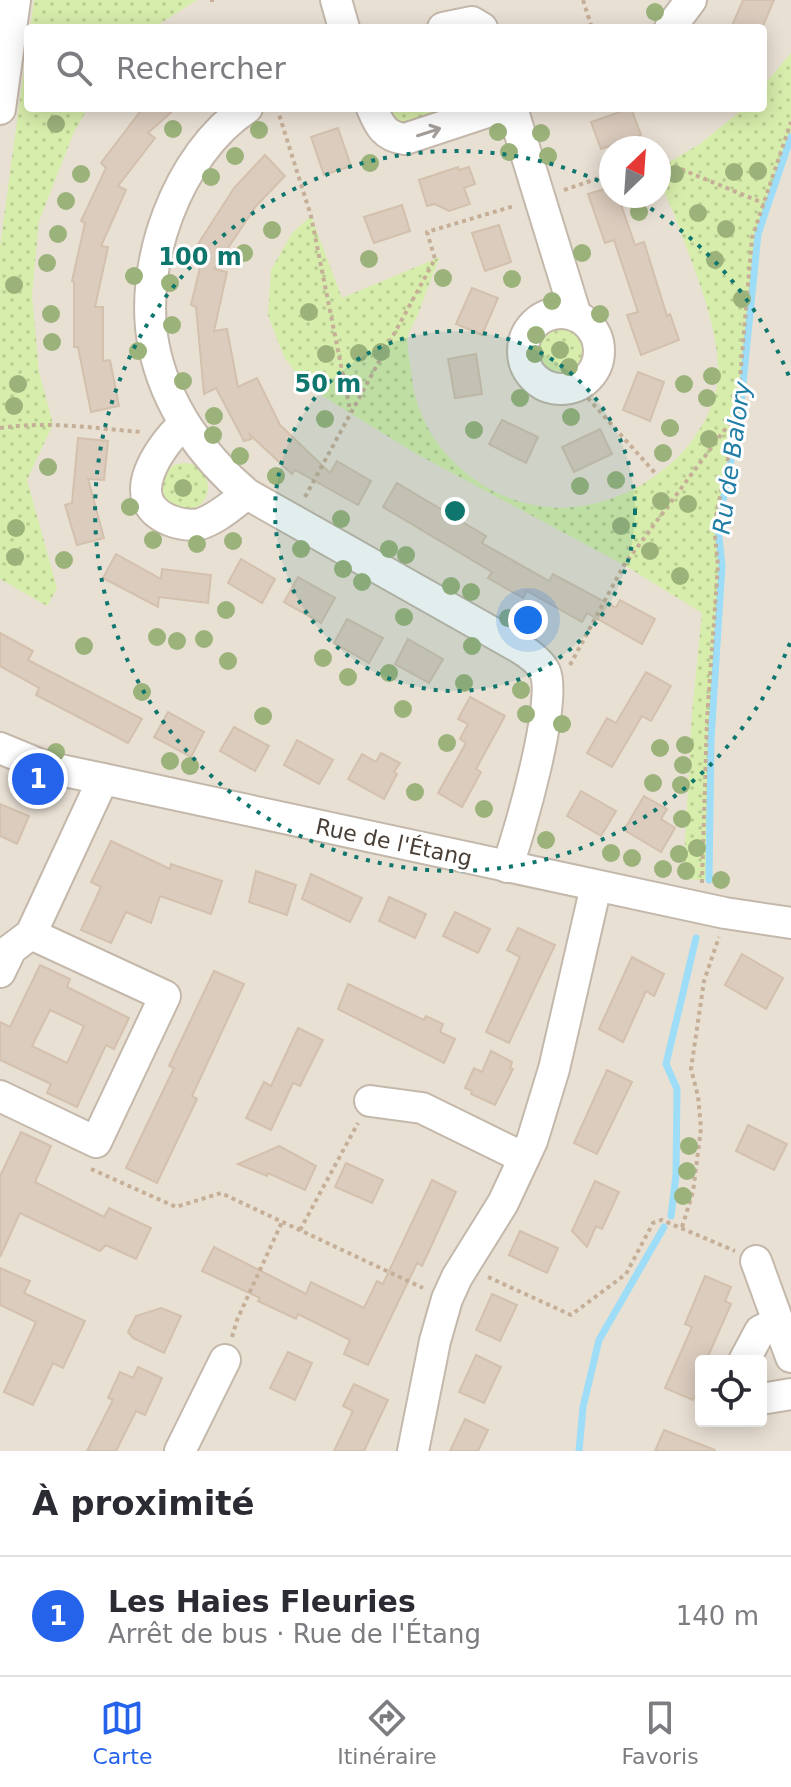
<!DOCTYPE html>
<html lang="fr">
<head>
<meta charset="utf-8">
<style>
	:root { --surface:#fff; --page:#f7f7f7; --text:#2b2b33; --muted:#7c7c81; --line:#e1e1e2; --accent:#2563eb }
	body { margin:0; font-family:"DejaVu Sans",sans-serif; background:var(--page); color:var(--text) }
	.controls { position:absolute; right:24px; bottom:24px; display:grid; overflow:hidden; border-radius:8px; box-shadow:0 4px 20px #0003 }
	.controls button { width:72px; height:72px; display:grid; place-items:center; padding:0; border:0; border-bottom:2px solid var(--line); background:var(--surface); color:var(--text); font:40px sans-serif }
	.compass { position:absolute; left:599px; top:136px; width:72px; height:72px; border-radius:50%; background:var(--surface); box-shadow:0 4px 20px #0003; rotate:25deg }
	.you { position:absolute; left:528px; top:620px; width:28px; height:28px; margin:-20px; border:6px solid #fff; border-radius:50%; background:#1a73e8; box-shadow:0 0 0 12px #1a73e833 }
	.badge { display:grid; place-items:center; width:52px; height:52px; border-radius:50%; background:var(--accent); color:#fff; font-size:26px; font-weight:700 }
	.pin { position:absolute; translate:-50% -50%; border:4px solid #fff; box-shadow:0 2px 8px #0006 }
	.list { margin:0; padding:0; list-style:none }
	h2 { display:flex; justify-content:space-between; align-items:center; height:104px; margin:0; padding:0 32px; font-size:34px }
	h2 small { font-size:26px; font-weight:400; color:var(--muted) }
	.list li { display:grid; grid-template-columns:52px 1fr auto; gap:24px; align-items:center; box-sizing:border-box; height:120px; padding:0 32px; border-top:2px solid var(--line) }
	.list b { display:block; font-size:30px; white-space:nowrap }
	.list p { margin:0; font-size:26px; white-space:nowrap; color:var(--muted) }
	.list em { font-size:26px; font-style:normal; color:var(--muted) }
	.icon { flex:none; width:44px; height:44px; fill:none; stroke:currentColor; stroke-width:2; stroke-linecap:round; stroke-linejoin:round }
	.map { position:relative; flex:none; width:791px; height:1451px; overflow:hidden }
	.search { position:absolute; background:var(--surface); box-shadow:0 4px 20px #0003; left:24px; right:24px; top:24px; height:88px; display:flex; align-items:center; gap:20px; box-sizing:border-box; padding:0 28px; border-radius:8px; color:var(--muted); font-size:30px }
	.sheet { height:224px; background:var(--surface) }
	nav { display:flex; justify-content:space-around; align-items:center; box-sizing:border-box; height:112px; border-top:2px solid var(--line); background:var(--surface); font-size:22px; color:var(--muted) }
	nav a { display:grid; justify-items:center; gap:4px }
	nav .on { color:var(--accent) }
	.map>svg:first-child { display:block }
	.residential { fill:#e9e0d4; fill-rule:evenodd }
	.grass { fill:url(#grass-dots) }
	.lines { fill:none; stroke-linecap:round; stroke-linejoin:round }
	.stream { stroke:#9dddf7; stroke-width:7 }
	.building { fill:#dbccbe; stroke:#d3c0ad; stroke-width:2; fill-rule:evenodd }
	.minor-casing { stroke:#c4b8ab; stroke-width:34 }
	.path { stroke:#c5af98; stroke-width:4; stroke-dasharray:4 4; stroke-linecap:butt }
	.minor { stroke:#fff; stroke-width:30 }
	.tree { fill:#9bb27b }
	.oneway { stroke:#a49e9a }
	.ring { fill:none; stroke:#0f766e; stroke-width:4; stroke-dasharray:4 8 }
	.labels { text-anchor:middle; stroke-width:6; stroke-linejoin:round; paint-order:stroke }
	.street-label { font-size:22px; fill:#493e35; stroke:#fff }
	.water-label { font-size:24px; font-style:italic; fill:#207da6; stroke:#fff }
	.centre { fill:#0f766e; stroke:#fff; stroke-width:4 }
	.ring-label { font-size:24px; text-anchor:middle; font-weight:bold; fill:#0f766e; stroke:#fff; stroke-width:6; stroke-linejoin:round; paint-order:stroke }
</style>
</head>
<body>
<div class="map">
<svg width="791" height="1451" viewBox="0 0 791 1451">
	<defs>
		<pattern id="grass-dots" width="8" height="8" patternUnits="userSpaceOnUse" patternTransform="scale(2)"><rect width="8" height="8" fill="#d7edab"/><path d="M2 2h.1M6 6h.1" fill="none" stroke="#bacc94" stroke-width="1.8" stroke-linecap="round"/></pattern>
	</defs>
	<rect width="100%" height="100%" fill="#f5efe7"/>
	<path class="residential" d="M0,0H791V1451H0ZM28,28H763V108H28ZM611,148H659V196H611ZM701,1361H761V1421H701Z"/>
	<g class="grass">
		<polygon points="34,0 197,0 153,28 30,28"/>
		<polygon points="28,39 28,108 88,108 74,132 39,221 32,295 39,372 53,424 27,480 57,588 47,606 0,579 0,247"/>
		<path d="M791,53V137L758,234L740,413L718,527L722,566L711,739L709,880L683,879L692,713L702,613L624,565L413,452L305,385L284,357L268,315L271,270L292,233L311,216L342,298L440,257C432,276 425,295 418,314C415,321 410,329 408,336C406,348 411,366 412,378C419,445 480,500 546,507C617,514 695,465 715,395C729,344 691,263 674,214C668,200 659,183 659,168L700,144L744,108H763V86Z"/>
		<path d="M387,108H471C445,117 404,141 387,108Z"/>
		<circle cx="561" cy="351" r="22"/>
		<circle cx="184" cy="487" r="24"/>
	</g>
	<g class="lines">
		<g class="stream">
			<polyline points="709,880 711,739 722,566 718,527 740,413 758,234 791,137"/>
			<polyline points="671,1216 676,1175 677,1089 666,1064 696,938"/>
			<polyline points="579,1451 583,1407 599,1340 664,1227"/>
		</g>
	</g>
	<g class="building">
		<polygon points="743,0 774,0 762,28 731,28"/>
		<polygon points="143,108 176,108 148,133 155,138 118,186 126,190 101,246 108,247 95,307 103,307 103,361 110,360 119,406 91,412 78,347 74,347 74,282 72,281 85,223 81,221 106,168 101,163"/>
		<polygon points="631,108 641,135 601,149 591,122"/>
		<polygon points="338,128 351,166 324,175 311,137"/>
		<polygon points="265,155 285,176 256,206 214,269 227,272 214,331 227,329 238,387 257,378 280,425 330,473 337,461 371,481 358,505 295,470 292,474 250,435 251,439 244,441 216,388 204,394 196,307 191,305 203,255 193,252 234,188"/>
		<polygon points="458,167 459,170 469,167 475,184 464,188 470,204 449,211 435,204 427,206 419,180"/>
		<polygon points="611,187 611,196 618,196 635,245 644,242 667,316 670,314 679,340 641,355 627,315 638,312 614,240 605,243 588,194"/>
		<polygon points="402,205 410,231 374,243 364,217"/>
		<polygon points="499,225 511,262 485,271 472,233"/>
		<polygon points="472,288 498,298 482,335 456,324"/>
		<polygon points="476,354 482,394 455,398 448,359"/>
		<polygon points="638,372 664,382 650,421 623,410"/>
		<polygon points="502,420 538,437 526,463 489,444"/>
		<polygon points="600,429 612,454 574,472 562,447"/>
		<polygon points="78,438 108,441 104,480 88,479 104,538 77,545 65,505 72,503"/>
		<polygon points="397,483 486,536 482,543 549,581 553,574 616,608 620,600 655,619 642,644 587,613 582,622 527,591 523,598 488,578 492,572 383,507"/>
		<polygon points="116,554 161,579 162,569 211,575 208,603 159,597 158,607 103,578"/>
		<polygon points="241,559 275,579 262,603 228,583"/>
		<polygon points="298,577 335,598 321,623 284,602"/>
		<polygon points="347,619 383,638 369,663 334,643"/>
		<polygon points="0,633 33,651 28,660 142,719 128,743 36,695 39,688 0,666"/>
		<polygon points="408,639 443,659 429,683 395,664"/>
		<polygon points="646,672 671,686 651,721 642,716 612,767 587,753 607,718 616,723"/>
		<polygon points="470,697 505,716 476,769 481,772 462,807 438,793 466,743 460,739 468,724 458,719"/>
		<polygon points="168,712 204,732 191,757 154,737"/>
		<polygon points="234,727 269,746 255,771 220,751"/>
		<polygon points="297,740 333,760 319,784 284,765"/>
		<polygon points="381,753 400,763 394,772 397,774 384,799 348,779 362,754 376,762"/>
		<polygon points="581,791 616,811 601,836 567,816"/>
		<polygon points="644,796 667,809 661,819 675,828 661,852 624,830"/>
		<polygon points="0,804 29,816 17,844 0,836"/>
		<polygon points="111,841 170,869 171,864 222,881 211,914 160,896 151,923 126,912 111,943 81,930 101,887 91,882"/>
		<polygon points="256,871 296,885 287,915 249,902"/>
		<polygon points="311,874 362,898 350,922 302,899"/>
		<polygon points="389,897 426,914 415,938 379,921"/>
		<polygon points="455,912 490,929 478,953 443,936"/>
		<polygon points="518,928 555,945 509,1043 486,1032 520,957 507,950"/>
		<polygon points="742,954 783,978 766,1009 725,985"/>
		<polygon points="632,957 664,974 654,996 646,991 623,1042 599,1029"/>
		<path d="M40,965L70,979L67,987L129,1018L114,1049L106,1045L77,1107L47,1093L51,1084L0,1060V1022L10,1027ZM50,1010L84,1026L67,1063L32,1046Z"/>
		<polygon points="214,971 244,984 192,1096 197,1099 157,1183 126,1168 174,1068 169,1066"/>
		<polygon points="348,984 424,1020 426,1016 443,1024 440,1032 455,1039 444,1063 338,1009"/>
		<polygon points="298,1028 323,1040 300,1086 293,1083 271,1130 246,1118 264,1082 271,1086"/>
		<polygon points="491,1051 512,1062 510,1068 513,1069 495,1105 471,1094 472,1091 465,1088 474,1068 482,1072"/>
		<polygon points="607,1070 632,1082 597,1154 574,1143"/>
		<polygon points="748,1125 787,1144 774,1170 736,1151"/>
		<polygon points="21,1132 51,1146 35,1182 104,1217 109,1208 151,1228 136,1259 106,1245 100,1251 20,1213 0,1257 0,1176"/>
		<polygon points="279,1146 316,1166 305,1190 268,1173 267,1176 238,1164"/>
		<polygon points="346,1163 383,1180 372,1203 335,1187"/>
		<polygon points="432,1180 456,1192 422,1266 417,1263 368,1365 344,1354 350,1340 298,1314 296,1319 258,1301 260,1298 202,1271 214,1247 306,1294 311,1282 364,1308 377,1281 383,1284"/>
		<polygon points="595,1181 619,1192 602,1229 596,1226 587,1247 572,1231"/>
		<polygon points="520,1231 558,1248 547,1273 509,1255"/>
		<polygon points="0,1268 30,1281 24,1293 85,1321 63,1368 53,1363 33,1405 4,1392 36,1322 0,1305"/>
		<polygon points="705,1276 731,1287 725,1301 731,1304 706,1361 701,1361 701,1383 693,1400 665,1388 692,1327 685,1324"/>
		<polygon points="492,1294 517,1305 500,1341 476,1330"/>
		<polygon points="161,1308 181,1316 164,1353 133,1338 128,1332 136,1316"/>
		<polygon points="288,1352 312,1363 295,1400 270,1388"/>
		<polygon points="476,1355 501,1367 484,1403 459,1392"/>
		<polygon points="138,1367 162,1378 145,1415 136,1411 116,1451 87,1451 113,1400 108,1398 120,1372 133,1378"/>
		<polygon points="354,1384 388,1400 364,1451 334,1451 353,1411 343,1406"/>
		<polygon points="465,1419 488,1430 478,1451 450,1451"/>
		<polygon points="664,1430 715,1450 715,1451 655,1451"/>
	</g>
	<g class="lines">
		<g class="minor-casing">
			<g id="minor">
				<polyline points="336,0 344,28"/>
				<polyline points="443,28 472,22 482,28"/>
				<polyline points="670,28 691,0"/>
				<path d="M247,108C177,154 137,267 154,347C166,406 202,456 247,494L518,647C528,653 540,661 545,672C558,700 519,835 507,867"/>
				<path d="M372,108C379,125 385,137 405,139L499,108"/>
				<polyline points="512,108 576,316"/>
				<polyline points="0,109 15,0"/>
				<circle cx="561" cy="351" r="38"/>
				<path d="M184,423C161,446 120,499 169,520C179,524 189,526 200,524C217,519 233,504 247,494"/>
				<polyline points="0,748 46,767 103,779 725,913 791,923"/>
				<polyline points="0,972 11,949 31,934 103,779"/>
				<polyline points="0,1096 96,1142 165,996 31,934"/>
				<polyline points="370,1101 422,1108 524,1158"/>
				<polyline points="756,1261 791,1357"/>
				<polyline points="744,1361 760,1331 778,1322"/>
				<polyline points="761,1399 791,1394"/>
				<polyline points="180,1451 225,1360"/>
				<polyline points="413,1451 435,1341 447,1299 457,1277 503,1203 532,1141 554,1069 596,886"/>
			</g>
		</g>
		<g class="path">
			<polyline points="210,0 216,0"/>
			<polyline points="583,0 592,28"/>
			<polyline points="277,108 311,216 350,410"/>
			<polyline points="659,160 763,203"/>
			<polyline points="564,190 611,174"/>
			<polyline points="577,386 656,474"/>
			<path d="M0,428C47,421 94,428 141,432"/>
			<polyline points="305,497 435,259 427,232 514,206"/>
			<polyline points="570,665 624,565 735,416"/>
			<polyline points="702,883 707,719 718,565 714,526 737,414 752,238 791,122"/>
			<polyline points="91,1169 176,1207 221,1193 423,1288"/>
			<polyline points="682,1227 693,1192 701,1128 698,1096 691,1069 704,981 719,937"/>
			<polyline points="300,1230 358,1123"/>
			<polyline points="488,1277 571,1315 626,1274 653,1223 662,1220 735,1251"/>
			<polyline points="232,1337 237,1320 282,1222"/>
		</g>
		<use href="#minor" class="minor"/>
	</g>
	<g class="tree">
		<circle cx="655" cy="12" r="9"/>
		<circle cx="56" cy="124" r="9"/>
		<circle cx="173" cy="129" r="9"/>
		<circle cx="259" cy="130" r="9"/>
		<circle cx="498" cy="132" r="9"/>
		<circle cx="541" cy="133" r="9"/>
		<circle cx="509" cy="152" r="9"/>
		<circle cx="235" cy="156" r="9"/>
		<circle cx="548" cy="156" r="9"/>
		<circle cx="370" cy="163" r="9"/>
		<circle cx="758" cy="171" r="9"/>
		<circle cx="734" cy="172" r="9"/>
		<circle cx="81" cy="174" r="9"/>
		<circle cx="675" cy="174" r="9"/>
		<circle cx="211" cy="177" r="9"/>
		<circle cx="66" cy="201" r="9"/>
		<circle cx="639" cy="212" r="9"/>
		<circle cx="698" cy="213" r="9"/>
		<circle cx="726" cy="229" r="9"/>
		<circle cx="272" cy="230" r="9"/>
		<circle cx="58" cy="234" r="9"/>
		<circle cx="244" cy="253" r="9"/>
		<circle cx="582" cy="253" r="9"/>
		<circle cx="369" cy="259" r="9"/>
		<circle cx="715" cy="260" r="9"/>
		<circle cx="47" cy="263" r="9"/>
		<circle cx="134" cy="276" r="9"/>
		<circle cx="443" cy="278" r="9"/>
		<circle cx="512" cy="279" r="9"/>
		<circle cx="170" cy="283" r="9"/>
		<circle cx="14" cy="285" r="9"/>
		<circle cx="742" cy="299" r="9"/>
		<circle cx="552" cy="301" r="9"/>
		<circle cx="309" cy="312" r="9"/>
		<circle cx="51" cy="314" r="9"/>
		<circle cx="600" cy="314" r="9"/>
		<circle cx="172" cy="325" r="9"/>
		<circle cx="536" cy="335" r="9"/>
		<circle cx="52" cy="342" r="9"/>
		<circle cx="560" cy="350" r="9"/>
		<circle cx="138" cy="351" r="9"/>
		<circle cx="381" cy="352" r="9"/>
		<circle cx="359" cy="353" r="9"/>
		<circle cx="326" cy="354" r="9"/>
		<circle cx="535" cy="354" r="9"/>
		<circle cx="569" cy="367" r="9"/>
		<circle cx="712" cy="376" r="9"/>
		<circle cx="183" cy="381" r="9"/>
		<circle cx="18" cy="384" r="9"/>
		<circle cx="684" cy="384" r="9"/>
		<circle cx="520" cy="398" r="9"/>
		<circle cx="707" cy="398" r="9"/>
		<circle cx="14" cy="406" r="9"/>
		<circle cx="214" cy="416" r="9"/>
		<circle cx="571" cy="417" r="9"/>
		<circle cx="325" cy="419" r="9"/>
		<circle cx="670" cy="428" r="9"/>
		<circle cx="474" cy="430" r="9"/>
		<circle cx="213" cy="435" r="9"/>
		<circle cx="709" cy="439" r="9"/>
		<circle cx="663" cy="453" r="9"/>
		<circle cx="240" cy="456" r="9"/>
		<circle cx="48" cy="467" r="9"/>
		<circle cx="276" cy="476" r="9"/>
		<circle cx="616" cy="480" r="9"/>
		<circle cx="580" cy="486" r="9"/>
		<circle cx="183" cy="488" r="9"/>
		<circle cx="661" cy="501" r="9"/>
		<circle cx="688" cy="504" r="9"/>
		<circle cx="130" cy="507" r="9"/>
		<circle cx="341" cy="519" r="9"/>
		<circle cx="621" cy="526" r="9"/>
		<circle cx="16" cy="528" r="9"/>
		<circle cx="153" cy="540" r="9"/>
		<circle cx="233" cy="541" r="9"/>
		<circle cx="197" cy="544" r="9"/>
		<circle cx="301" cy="549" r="9"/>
		<circle cx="389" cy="549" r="9"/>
		<circle cx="650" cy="551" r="9"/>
		<circle cx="406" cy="555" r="9"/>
		<circle cx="15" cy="557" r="9"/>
		<circle cx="64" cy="560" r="9"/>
		<circle cx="343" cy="569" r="9"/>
		<circle cx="680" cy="576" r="9"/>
		<circle cx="362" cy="582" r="9"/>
		<circle cx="451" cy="586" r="9"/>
		<circle cx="471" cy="592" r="9"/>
		<circle cx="226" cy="610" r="9"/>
		<circle cx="404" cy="617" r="9"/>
		<circle cx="508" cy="618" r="9"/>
		<circle cx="157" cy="637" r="9"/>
		<circle cx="204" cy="639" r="9"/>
		<circle cx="177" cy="641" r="9"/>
		<circle cx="84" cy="646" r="9"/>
		<circle cx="472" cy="646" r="9"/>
		<circle cx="323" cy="658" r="9"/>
		<circle cx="228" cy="661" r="9"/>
		<circle cx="389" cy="673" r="9"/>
		<circle cx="348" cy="677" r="9"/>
		<circle cx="464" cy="683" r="9"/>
		<circle cx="521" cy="690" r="9"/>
		<circle cx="142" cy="692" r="9"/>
		<circle cx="403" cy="709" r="9"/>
		<circle cx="526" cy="714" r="9"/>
		<circle cx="263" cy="716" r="9"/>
		<circle cx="562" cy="724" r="9"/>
		<circle cx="447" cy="743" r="9"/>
		<circle cx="685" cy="745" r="9"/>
		<circle cx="660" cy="748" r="9"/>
		<circle cx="56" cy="752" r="9"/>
		<circle cx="170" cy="761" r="9"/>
		<circle cx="683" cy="765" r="9"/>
		<circle cx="190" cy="766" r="9"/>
		<circle cx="653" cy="783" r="9"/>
		<circle cx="681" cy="785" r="9"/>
		<circle cx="415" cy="792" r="9"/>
		<circle cx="484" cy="809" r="9"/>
		<circle cx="682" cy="819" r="9"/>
		<circle cx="546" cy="840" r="9"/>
		<circle cx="697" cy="848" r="9"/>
		<circle cx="611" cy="853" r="9"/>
		<circle cx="679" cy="854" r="9"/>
		<circle cx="632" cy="858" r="9"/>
		<circle cx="663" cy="869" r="9"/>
		<circle cx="686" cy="871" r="9"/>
		<circle cx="721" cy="880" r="9"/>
		<circle cx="689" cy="1146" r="9"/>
		<circle cx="687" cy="1171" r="9"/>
		<circle cx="683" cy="1196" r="9"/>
	</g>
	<defs><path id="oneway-shaft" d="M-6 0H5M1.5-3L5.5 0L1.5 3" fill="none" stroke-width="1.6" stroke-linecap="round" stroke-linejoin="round" transform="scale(2)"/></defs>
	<use class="oneway" href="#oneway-shaft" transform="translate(429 132) rotate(-18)"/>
	<circle cx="455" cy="511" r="180" fill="#0f766e" fill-opacity=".12"/>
	<g class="ring">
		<circle cx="455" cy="511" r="180"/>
		<path d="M790 643A360 360 0 1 1 610 186M630 196A360 360 0 0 1 790 379"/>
	</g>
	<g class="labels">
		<g class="street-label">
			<text transform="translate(394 842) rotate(12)" y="8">Rue de l'Étang</text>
		</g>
		<g class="water-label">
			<text transform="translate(732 458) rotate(-82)" y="8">Ru de Balory</text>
		</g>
	</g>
	<circle cx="455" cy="511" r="12" class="centre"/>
	<g class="ring-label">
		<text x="200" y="265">100 m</text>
		<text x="328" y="392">50 m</text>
	</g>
</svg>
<div class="controls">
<button><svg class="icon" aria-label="locate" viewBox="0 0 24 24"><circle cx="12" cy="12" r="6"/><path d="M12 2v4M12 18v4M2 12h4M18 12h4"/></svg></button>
</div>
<svg class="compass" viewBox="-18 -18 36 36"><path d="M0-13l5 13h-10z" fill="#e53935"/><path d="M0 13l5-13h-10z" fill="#7c7c81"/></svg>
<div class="you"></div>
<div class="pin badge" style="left:38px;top:779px">1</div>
<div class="search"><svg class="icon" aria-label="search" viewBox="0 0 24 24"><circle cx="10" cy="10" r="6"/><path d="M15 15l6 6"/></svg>Rechercher</div>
</div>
<section class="sheet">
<h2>À proximité<small></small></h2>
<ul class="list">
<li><span class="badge">1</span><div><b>Les Haies Fleuries</b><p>Arrêt de bus · Rue de l'Étang</p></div><em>140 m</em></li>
</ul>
</section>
<nav>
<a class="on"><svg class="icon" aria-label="map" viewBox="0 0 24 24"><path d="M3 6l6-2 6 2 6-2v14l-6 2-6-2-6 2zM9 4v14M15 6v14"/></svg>Carte</a>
<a><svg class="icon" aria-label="directions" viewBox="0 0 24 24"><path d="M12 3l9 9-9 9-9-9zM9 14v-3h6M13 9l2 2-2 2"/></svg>Itinéraire</a>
<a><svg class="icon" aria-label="saved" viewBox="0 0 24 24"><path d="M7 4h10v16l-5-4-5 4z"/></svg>Favoris</a>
</nav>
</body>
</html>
